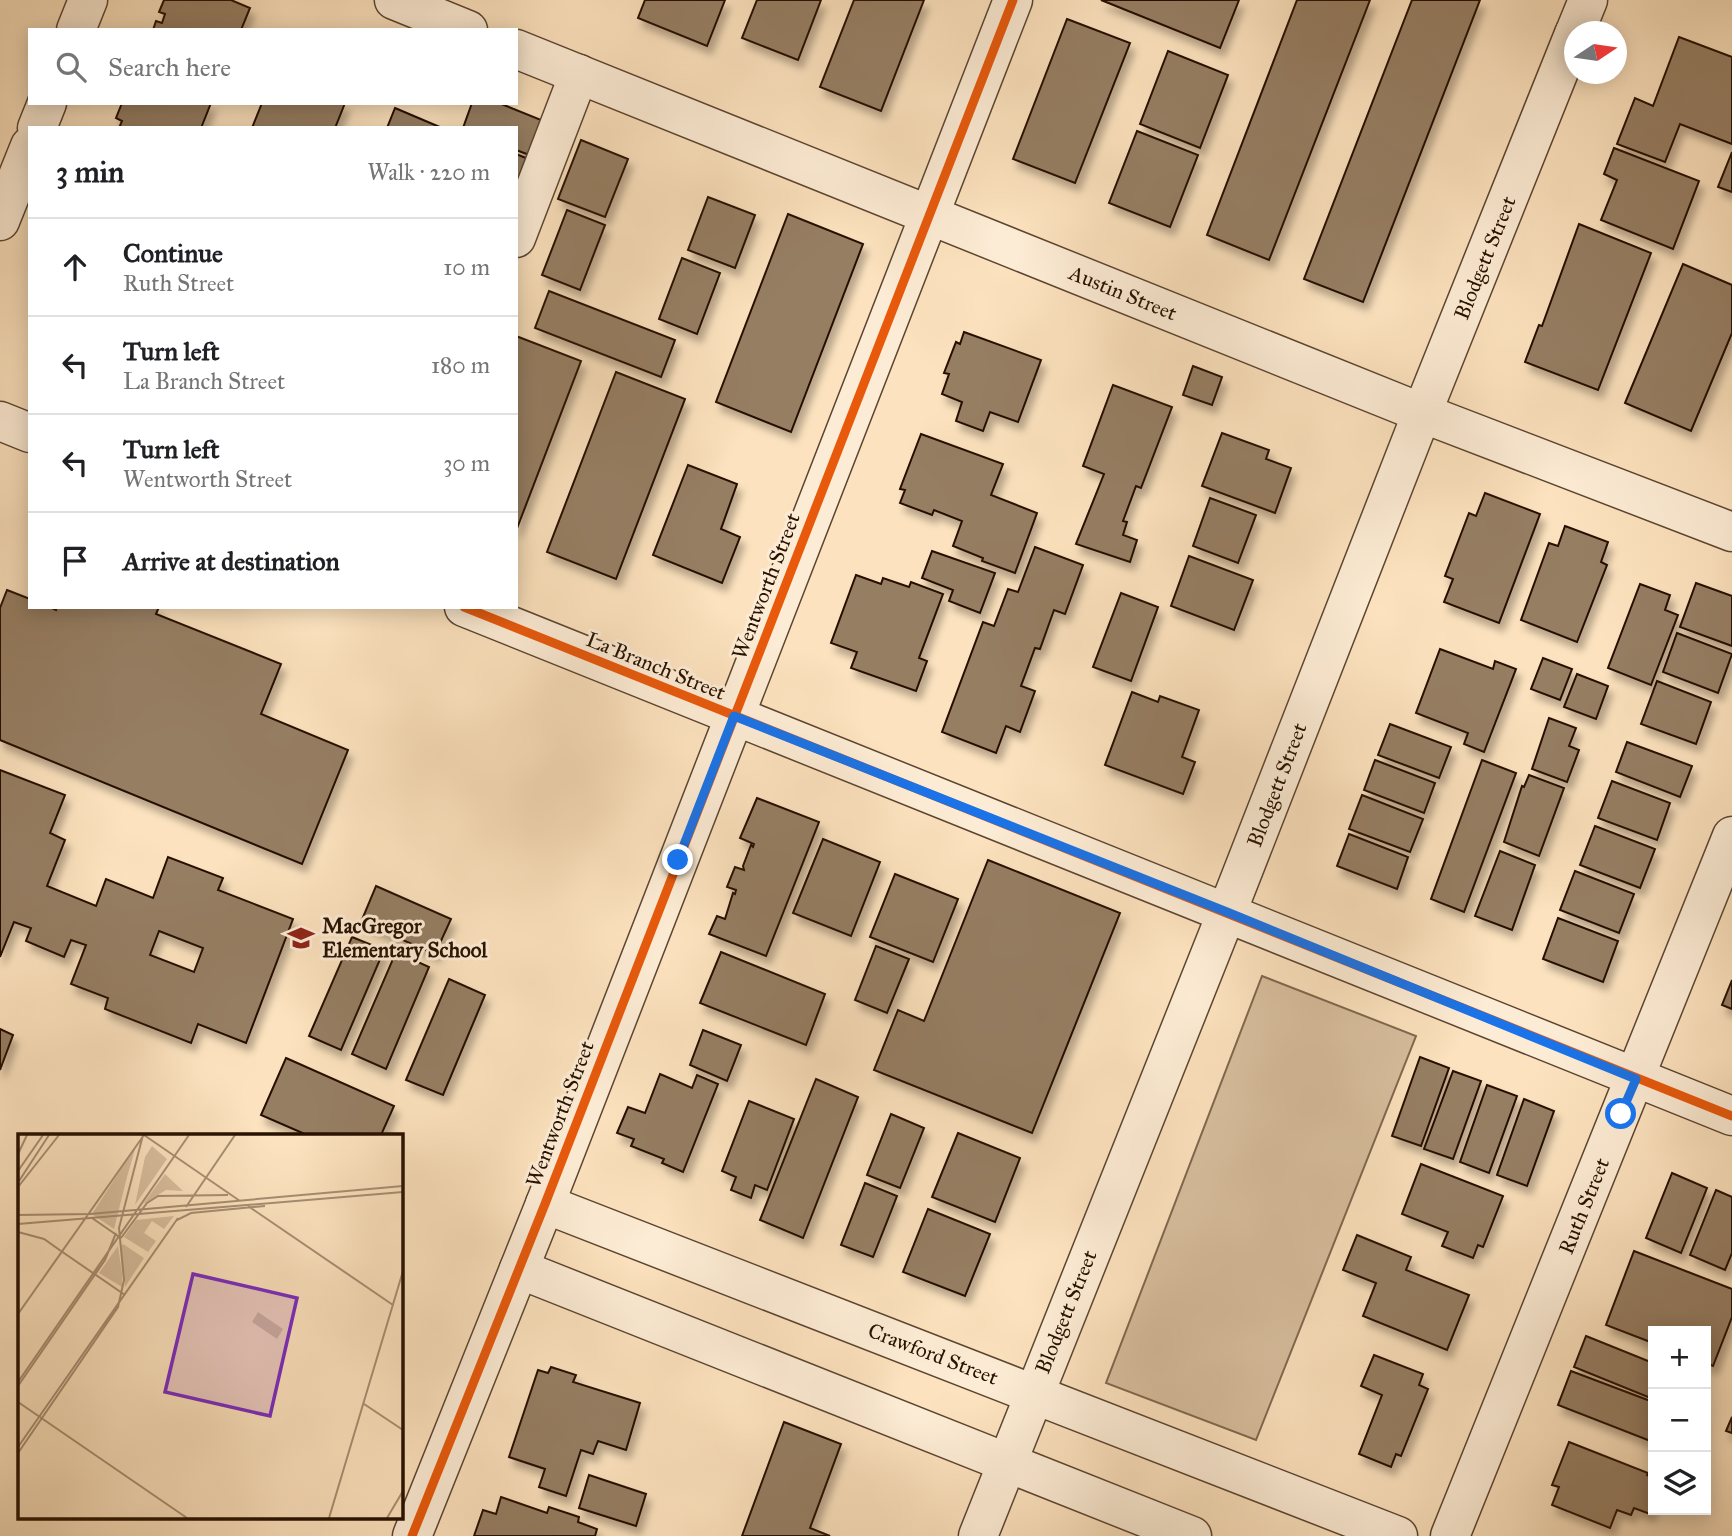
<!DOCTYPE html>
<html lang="en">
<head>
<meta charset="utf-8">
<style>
	:root { --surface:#fff; --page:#f2f2f2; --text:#202124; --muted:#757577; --line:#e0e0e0 }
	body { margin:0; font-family:"IM FELL Great Primer",serif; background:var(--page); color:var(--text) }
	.controls { position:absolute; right:21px; bottom:21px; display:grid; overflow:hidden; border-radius:0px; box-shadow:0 4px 18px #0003 }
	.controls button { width:63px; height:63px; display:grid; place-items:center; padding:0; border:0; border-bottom:2px solid var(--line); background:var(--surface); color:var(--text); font:35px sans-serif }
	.compass { position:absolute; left:1564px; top:21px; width:63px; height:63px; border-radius:50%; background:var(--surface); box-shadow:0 4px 18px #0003; rotate:77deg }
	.stop { position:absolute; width:21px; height:21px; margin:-16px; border:5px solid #1a73e8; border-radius:50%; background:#fff }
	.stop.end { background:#1a73e8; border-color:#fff; box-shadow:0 2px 7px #0008 }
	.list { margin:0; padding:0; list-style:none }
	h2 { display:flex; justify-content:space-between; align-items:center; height:91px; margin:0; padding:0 28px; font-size:30px }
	h2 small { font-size:23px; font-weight:400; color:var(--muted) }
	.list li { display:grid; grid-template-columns:46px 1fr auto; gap:21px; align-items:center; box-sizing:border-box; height:98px; padding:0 28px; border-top:2px solid var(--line) }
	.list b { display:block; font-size:26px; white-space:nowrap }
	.list p { margin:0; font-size:23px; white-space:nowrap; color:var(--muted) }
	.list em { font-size:23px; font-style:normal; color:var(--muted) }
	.icon { flex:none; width:38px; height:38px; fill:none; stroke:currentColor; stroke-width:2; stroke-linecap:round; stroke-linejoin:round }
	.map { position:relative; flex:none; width:1732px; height:1536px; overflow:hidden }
	.search { position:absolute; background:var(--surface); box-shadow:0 4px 18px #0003; left:28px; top:28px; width:490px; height:77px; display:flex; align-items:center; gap:18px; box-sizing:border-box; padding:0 24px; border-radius:0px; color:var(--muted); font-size:26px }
	.panel { position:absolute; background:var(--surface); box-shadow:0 4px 18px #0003; left:28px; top:126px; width:490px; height:483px; border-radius:0px }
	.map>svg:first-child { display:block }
	.green { fill:#d8be9e; stroke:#80684f; stroke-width:2 }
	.building { fill:#967e63; stroke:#271100; stroke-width:2; fill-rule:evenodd; filter:url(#shadow) }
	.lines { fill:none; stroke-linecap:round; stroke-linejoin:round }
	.minor-casing { stroke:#5c4530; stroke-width:41 }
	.minor { stroke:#fdecd5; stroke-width:38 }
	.cycleway-casing { stroke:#fdecd5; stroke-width:13 }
	.cycleway { stroke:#e8590c; stroke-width:9 }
	.route { stroke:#1a73e8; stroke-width:9 }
	.labels { text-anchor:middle; stroke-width:6; stroke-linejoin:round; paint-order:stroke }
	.street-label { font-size:21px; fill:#271100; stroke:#fdecd5 }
	.poi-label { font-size:21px; font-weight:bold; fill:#271100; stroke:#fdecd5; text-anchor:start }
	.inset-road { fill:none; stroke:#a78e72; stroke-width:2 }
	.view { fill:#7b2cbf; fill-opacity:0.15; stroke:#7b2cbf; stroke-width:3.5 }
	.inset-edge { fill:none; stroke:#271100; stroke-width:3.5 }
</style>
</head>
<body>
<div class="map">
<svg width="1732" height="1536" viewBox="0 0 1732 1536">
	<defs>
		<filter id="shadow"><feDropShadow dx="4.5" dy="8" stdDeviation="3.5" flood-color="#0004"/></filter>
	</defs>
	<rect width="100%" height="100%" fill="#fce2be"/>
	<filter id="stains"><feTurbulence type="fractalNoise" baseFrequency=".00286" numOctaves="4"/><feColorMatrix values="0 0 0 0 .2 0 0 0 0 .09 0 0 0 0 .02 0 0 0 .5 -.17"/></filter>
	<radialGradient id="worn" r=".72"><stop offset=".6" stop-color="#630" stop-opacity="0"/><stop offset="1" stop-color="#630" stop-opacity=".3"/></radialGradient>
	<polygon class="green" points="1262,976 1416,1036 1256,1440 1106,1383"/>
	<g class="building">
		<polygon points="164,0 231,0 250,8 241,30 153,30 156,21 162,23 165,14 159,12"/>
		<polygon points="645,0 725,0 707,46 638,18"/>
		<polygon points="757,0 821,0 798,60 742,38"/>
		<polygon points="854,0 924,0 881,111 820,87"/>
		<polygon points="1101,0 1239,0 1220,48"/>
		<polygon points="1297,0 1370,0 1269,260 1207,235"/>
		<polygon points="1412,0 1480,0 1363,302 1304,279"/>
		<polygon points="1067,19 1130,43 1075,183 1013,159"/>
		<polygon points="1679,37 1732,57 1732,144 1680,124 1665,162 1617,144 1635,98 1653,106"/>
		<polygon points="1168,51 1228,75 1200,148 1140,124"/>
		<polygon points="122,103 211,103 201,128 119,128 122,121 116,118"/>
		<polygon points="262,103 345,103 335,128 252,128"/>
		<polygon points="472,103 499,103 546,122 532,156 516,150 516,128 463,128"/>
		<polygon points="395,108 442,128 387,128"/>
		<polygon points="1137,131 1198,155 1170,227 1109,203"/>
		<polygon points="581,140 628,159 605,217 558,199"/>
		<polygon points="1614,148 1699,181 1673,249 1601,220 1617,180 1604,174"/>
		<polygon points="1732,152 1732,192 1718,187"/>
		<polygon points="516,154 531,160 516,194"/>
		<polygon points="708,197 755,215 735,268 688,250"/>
		<polygon points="567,210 605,225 580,290 542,275"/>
		<polygon points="788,214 863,244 791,432 716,402"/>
		<polygon points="1579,224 1651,253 1598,390 1525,362 1539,325 1542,326"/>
		<polygon points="682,258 720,273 697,334 659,319"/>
		<polygon points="1683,264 1732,285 1732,333 1691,431 1625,403"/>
		<polygon points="549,291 675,340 661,377 535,328"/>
		<polygon points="964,332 1041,360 1018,422 990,412 983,431 956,421 962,402 942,394 949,374 944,373 956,342 960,344"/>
		<polygon points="516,336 581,361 516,531"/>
		<polygon points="1193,366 1222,377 1212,405 1183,395"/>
		<polygon points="616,372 685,399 616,579 547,552"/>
		<polygon points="1113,385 1172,407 1141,488 1136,486 1123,521 1127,522 1123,535 1137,540 1130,562 1076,544 1104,474 1083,466"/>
		<polygon points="1222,433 1269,450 1266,459 1291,468 1275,513 1202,486"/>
		<polygon points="921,434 1003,464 991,495 1037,513 1015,573 982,561 983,558 953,546 962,521 934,510 932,515 900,503 905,490 900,489"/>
		<polygon points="688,465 737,484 721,529 740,537 722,583 653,555"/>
		<polygon points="1485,493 1540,514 1499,623 1444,602 1453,579 1445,576 1469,513 1476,516"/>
		<polygon points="1210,498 1256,515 1238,563 1193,546"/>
		<polygon points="1565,526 1608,542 1601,562 1607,565 1577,642 1521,620 1549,543 1558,546"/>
		<polygon points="1035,547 1083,565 1065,614 1054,610 1040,649 1035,648 1021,686 1035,691 1020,732 1006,726 996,753 942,732 983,622 994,626 1008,589 1018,592"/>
		<polygon points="932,551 995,573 980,613 949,601 953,590 922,578"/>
		<polygon points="1189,556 1253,580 1234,630 1171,606"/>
		<polygon points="856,575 881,584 883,578 909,587 911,582 943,594 919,658 927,661 916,691 851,668 857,652 831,643"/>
		<polygon points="1696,583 1732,596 1732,646 1680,627"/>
		<polygon points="1640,584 1670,595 1665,610 1678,615 1651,685 1608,668"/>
		<polygon points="7,590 30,599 30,607 50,607 56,610 57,607 159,607 156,614 281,664 261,714 348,750 302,864 0,740 0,608"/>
		<polygon points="1121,593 1158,607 1131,681 1093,667"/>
		<polygon points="1677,633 1732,654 1718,693 1663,672"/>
		<polygon points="1440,649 1493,669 1495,661 1516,669 1484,752 1464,744 1468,733 1416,713"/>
		<polygon points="1543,658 1572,669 1560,700 1531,689"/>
		<polygon points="1577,674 1608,686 1596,719 1564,707"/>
		<polygon points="1657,681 1711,702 1696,744 1641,724"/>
		<polygon points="1132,692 1158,702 1160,696 1199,710 1182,757 1195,762 1183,794 1105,765"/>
		<polygon points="1549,718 1576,728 1569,746 1579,750 1567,782 1532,769"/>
		<polygon points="1390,724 1451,747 1439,778 1378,755"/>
		<polygon points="1627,742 1692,766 1680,797 1616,772"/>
		<polygon points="1375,760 1435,783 1424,813 1364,790"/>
		<polygon points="1482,760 1516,773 1464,912 1431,899"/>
		<path d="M0,770L65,795L50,833L65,840L47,886L96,906L106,879L153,898L168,857L223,878L218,890L293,919L246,1043L198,1024L191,1043L105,1009L108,998L71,984L86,945L71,940L64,957L26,941L31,928L14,922L0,957ZM159,931L203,948L194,972L150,955Z"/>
		<polygon points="1529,775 1564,788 1539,856 1504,842 1522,786 1524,787"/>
		<polygon points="1612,781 1670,803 1657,840 1598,818"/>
		<polygon points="1362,795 1423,819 1410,852 1349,829"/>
		<polygon points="757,798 819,822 766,956 709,934 717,916 725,919 733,893 735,894 736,890 727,887 735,867 744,870 743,866 751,845 753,847 754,844 740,838"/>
		<polygon points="1595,826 1655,849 1640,888 1580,865"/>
		<polygon points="1349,834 1408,857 1397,889 1337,866"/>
		<polygon points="823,839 880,862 851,936 793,913"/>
		<polygon points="1500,851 1535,865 1512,930 1475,916"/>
		<polygon points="988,860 1120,913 1032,1133 874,1070 898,1010 924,1021"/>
		<polygon points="1575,871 1634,894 1619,933 1560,910"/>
		<polygon points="895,874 958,899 933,962 870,937"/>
		<polygon points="376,886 451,919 435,954 361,922"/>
		<polygon points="1558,918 1618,941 1603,982 1543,959"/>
		<polygon points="352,937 384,950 341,1050 309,1036"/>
		<polygon points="876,946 909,959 887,1013 855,1000"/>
		<polygon points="396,952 429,967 386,1069 352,1054"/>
		<polygon points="721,952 825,994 806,1045 700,1003"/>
		<polygon points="449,979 485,995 443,1095 406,1080"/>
		<polygon points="1732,980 1732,1009 1722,1005"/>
		<polygon points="0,1029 13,1035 0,1070"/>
		<polygon points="703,1030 741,1045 727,1081 690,1065"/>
		<polygon points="1420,1057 1449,1068 1421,1146 1392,1136"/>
		<polygon points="286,1058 394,1106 381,1135 307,1135 261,1115"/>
		<polygon points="1453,1071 1481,1081 1453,1159 1424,1149"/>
		<polygon points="660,1074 692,1088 697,1075 718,1084 683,1172 662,1163 664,1159 631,1146 634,1139 617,1133 628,1107 645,1113"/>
		<polygon points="816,1079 858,1097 803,1238 760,1220"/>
		<polygon points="1487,1085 1517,1096 1489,1173 1460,1162"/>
		<polygon points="1524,1099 1554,1111 1527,1186 1497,1175"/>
		<polygon points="749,1101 794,1119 767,1190 755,1185 751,1198 731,1190 736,1177 722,1171"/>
		<polygon points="891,1114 924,1128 900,1188 867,1175"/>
		<polygon points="958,1133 1020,1158 995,1222 932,1197"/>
		<polygon points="1421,1164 1503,1196 1483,1247 1478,1245 1473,1258 1442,1246 1448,1232 1402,1214"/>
		<polygon points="1672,1173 1707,1188 1681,1253 1646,1238"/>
		<polygon points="865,1183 897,1196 873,1257 841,1245"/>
		<polygon points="1716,1190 1732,1197 1732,1253 1725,1270 1690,1255"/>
		<polygon points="928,1209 990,1234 965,1296 903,1272"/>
		<polygon points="1357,1235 1411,1257 1406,1270 1469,1295 1447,1350 1363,1316 1376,1283 1343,1270"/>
		<polygon points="1634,1251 1732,1289 1732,1317 1713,1366 1706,1363 1706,1331 1653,1331 1653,1343 1606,1325"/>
		<polygon points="1586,1336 1653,1363 1653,1399 1574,1367"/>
		<polygon points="1374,1355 1423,1374 1419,1385 1428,1389 1401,1456 1396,1454 1391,1467 1359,1454 1382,1395 1361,1386"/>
		<polygon points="551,1367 576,1375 573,1382 640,1403 626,1450 598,1441 593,1454 581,1450 566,1496 539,1487 545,1469 509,1457 538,1370 548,1373"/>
		<polygon points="1571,1371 1653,1402 1653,1442 1558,1405"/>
		<polygon points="1732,1417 1732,1433 1726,1431"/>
		<polygon points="784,1422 841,1444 810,1528 830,1536 742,1536"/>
		<polygon points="1569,1442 1648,1473 1647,1475 1653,1478 1653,1505 1650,1514 1634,1508 1631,1515 1617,1510 1610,1528 1552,1505 1559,1487 1552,1485"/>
		<polygon points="589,1475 646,1494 636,1526 579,1508"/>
		<polygon points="501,1497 547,1513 549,1507 579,1517 578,1522 597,1529 595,1536 474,1536 483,1510 496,1514"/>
	</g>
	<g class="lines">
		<g class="minor-casing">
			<g id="minor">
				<polyline points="394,0 468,30"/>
				<polyline points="76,30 88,0"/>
				<polyline points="1575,32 1588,0"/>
				<polyline points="516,49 1422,413 1732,532"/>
				<polyline points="37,128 47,103"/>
				<polyline points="0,221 30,146"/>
				<polyline points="516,238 579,74"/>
				<polyline points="0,421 30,433"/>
				<polyline points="464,607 1732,1116"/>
				<polyline points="545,1204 1398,1536"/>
				<polyline points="519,1269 1192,1536"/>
				<polyline points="412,1536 545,1204 1013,0"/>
				<polyline points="978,1536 1227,912 1422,413 1574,34"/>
				<polyline points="1450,1536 1732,836"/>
			</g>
		</g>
		<use href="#minor" class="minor"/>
		<g class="cycleway-casing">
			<g id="cycleway">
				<polyline points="464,607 1732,1116"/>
				<polyline points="412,1536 545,1204 1013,0"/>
			</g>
		</g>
		<use href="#cycleway" class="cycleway"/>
	</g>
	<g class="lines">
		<polyline class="route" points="678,860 734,716 1227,912 1636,1079 1621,1114"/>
	</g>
	<defs>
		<g id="school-bare" transform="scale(2.1)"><path d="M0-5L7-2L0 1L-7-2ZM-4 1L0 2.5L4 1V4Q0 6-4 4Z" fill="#8f2418" stroke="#fdecd5" stroke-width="2.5" paint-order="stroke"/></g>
	</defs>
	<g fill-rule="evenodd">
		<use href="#school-bare" x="301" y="938"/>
	</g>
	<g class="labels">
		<g class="street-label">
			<text transform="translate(1485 258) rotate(-68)" y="7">Blodgett Street</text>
			<text transform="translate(1123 293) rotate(22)" y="7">Austin Street</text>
			<text transform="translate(766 586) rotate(-69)" y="7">Wentworth Street</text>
			<text transform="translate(656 666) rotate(22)" y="7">La Branch Street</text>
			<text transform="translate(1277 785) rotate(-69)" y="7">Blodgett Street</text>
			<text transform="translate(560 1114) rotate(-69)" y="7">Wentworth Street</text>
			<text transform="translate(1584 1206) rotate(-68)" y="7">Ruth Street</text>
			<text transform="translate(1066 1312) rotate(-68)" y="7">Blodgett Street</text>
			<text transform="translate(933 1354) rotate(21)" y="7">Crawford Street</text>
		</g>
		<g class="poi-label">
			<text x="322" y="933">MacGregor<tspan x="322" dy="24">Elementary School</tspan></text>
		</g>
	</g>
	<g transform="translate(18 1134)">
		<rect width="385" height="385" fill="#fce2be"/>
		<path d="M118,12L109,43L96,95L74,80ZM134,12L149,25L117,71L127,23ZM147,40L165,57L148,56L125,70ZM156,82L146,95L134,87L126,99L138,107L130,118L106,103L118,86ZM105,110L126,124L107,153L103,112ZM100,112L104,139V153L81,139ZM240,178L265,195L259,205L234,188Z" fill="#d8be9e"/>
		<path class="inset-road" d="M126,1L222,67M0,20L9,1M0,37L25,1M1,47L31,1M0,53L41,1M230,72L375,171M168,73L217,1M0,81L72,80L385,52M74,84L100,102M159,86L173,79L247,72M0,90L385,58M0,98L26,105L43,117M103,104L129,69L140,62L210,61M43,117L107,161M0,180L126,1M0,248L171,1M0,252L87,126L98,99M0,268L169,384M346,270L385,296M0,313L160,84M0,319L100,173L106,146L101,94L125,1M311,384L385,137M369,384L385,357"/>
		<path class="view" d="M175,140L279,164L252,282L147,258Z"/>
		<rect width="385" height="385" class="inset-edge"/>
	</g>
	<rect width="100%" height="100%" filter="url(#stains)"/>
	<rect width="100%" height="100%" fill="url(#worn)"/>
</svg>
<div class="controls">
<button>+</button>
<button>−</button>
<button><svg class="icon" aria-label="layers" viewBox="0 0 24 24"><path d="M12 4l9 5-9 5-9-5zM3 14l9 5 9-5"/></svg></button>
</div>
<svg class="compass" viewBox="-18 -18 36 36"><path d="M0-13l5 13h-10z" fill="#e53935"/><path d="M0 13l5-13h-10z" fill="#757577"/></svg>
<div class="stop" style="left:1621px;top:1114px"></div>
<div class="stop end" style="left:678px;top:860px"></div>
<div class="search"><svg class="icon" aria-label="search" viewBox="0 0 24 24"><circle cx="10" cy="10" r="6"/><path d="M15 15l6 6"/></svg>Search here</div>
<section class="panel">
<h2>3 min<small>Walk · 220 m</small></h2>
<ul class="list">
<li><svg class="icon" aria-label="ahead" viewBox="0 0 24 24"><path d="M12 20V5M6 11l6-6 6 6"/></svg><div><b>Continue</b><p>Ruth Street</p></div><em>10 m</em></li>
<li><svg class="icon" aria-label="left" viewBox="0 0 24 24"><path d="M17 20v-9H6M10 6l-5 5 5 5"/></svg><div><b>Turn left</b><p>La Branch Street</p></div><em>180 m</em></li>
<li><svg class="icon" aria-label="left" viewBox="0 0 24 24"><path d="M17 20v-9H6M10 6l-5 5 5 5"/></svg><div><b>Turn left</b><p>Wentworth Street</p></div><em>30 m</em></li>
<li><svg class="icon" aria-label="arrive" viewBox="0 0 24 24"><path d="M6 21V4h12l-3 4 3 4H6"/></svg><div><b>Arrive at destination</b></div></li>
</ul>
</section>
</div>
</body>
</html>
